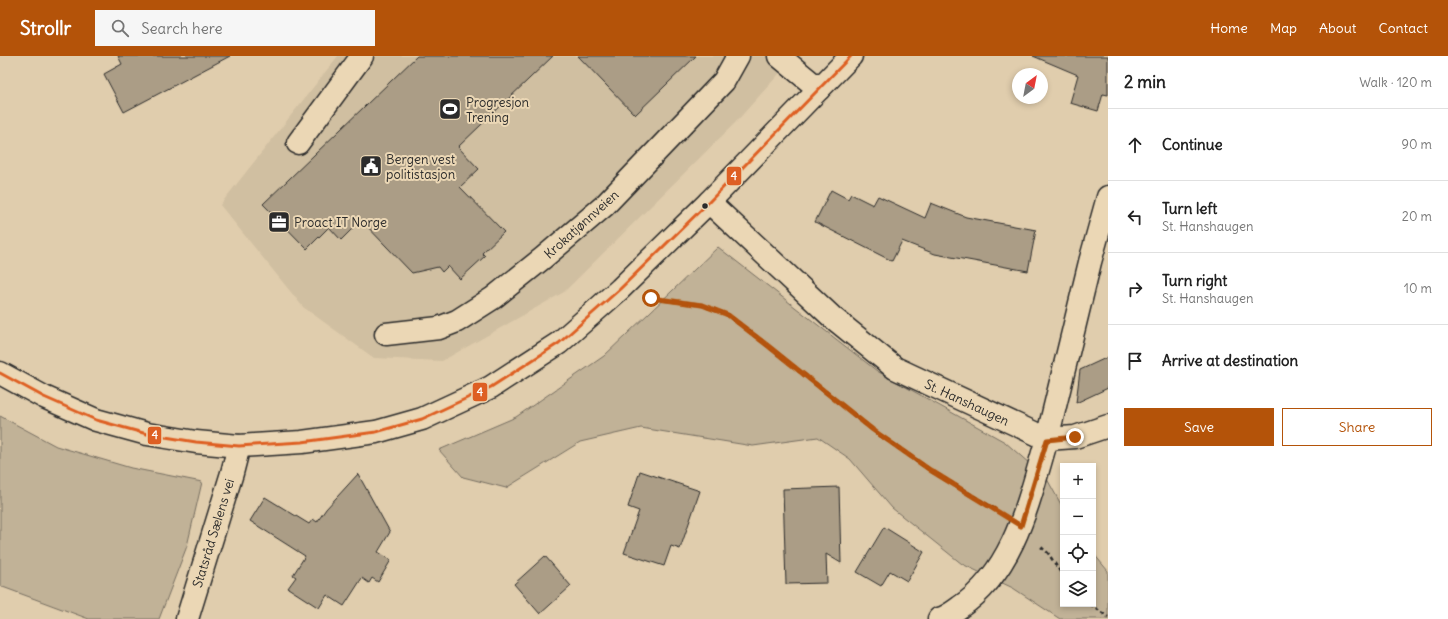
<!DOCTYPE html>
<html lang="en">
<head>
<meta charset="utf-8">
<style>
	:root { --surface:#fff; --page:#f6f6f6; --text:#222; --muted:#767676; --line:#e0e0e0; --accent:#b45309 }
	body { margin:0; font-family:Delius,sans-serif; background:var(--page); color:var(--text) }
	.controls { position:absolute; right:12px; bottom:12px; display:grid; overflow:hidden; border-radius:0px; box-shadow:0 2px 6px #0003 }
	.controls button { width:36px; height:36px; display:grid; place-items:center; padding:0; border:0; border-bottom:1px solid var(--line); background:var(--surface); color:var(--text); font:20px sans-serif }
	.compass { position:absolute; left:1012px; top:12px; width:36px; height:36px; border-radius:50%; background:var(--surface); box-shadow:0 2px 6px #0003; rotate:32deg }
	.stop { position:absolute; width:12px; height:12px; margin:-9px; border:3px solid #b45309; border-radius:50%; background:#fff }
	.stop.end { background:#b45309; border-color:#fff; box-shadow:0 1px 4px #0008 }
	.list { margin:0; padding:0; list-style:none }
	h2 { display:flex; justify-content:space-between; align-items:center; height:52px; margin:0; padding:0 16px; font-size:17px }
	h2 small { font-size:13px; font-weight:400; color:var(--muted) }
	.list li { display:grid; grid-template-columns:26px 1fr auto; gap:12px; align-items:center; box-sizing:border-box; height:72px; padding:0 16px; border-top:1px solid var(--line) }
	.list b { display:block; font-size:15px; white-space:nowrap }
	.list p { margin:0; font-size:13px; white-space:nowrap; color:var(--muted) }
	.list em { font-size:13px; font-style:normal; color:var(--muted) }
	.actions { display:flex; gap:8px; padding:12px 16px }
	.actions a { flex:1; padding:9px 0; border:1px solid var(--accent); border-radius:0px; text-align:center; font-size:14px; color:var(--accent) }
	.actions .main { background:var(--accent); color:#fff }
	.icon { flex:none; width:22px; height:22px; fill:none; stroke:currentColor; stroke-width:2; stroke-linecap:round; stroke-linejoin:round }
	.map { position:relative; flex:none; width:1108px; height:563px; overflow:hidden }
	header { display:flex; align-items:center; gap:24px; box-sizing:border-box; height:56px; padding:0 20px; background:var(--accent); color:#fff }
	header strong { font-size:19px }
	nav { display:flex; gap:22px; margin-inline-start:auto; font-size:14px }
	.search { width:280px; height:36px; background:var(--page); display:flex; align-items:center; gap:10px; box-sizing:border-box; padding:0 14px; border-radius:0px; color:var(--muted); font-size:15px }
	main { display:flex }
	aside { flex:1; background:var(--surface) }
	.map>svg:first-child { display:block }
	.built { fill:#d0bfa1 }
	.green { fill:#c1b297; stroke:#766e61 }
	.building { fill:#ab9d86; stroke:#2b2b2b }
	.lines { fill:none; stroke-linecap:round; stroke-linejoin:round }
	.minor-casing { stroke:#2b2b2b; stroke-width:25 }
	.major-casing { stroke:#2b2b2b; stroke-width:25 }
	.path { stroke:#2b2b2b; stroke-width:2.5; stroke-dasharray:4 3; stroke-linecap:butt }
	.minor { stroke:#ebd7b5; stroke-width:22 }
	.major { stroke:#ebd7b5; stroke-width:22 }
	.bus-1-casing { stroke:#ebd7b5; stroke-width:6 }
	.bus-1 { stroke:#de5f23; stroke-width:3 }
	.route { stroke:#b45309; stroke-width:5 }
	.bus-dot { fill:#2b2b2b; stroke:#ebd7b5; stroke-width:1.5 }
	.labels { text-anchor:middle; stroke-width:4; stroke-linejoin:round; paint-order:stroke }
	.poi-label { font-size:13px; fill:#2b2b2b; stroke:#ebd7b5; text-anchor:start }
	.street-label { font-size:13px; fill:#2b2b2b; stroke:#ebd7b5 }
	.line-badge { stroke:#ebd7b5; stroke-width:1.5 }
	.badge-label { font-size:11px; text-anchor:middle; font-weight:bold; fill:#fff }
</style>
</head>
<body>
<header>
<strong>Strollr</strong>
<div class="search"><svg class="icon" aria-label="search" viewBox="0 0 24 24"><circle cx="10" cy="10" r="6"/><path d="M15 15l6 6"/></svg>Search here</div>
<nav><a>Home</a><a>Map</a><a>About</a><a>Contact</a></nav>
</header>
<main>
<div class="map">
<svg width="1108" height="563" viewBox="0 0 1108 563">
	<rect width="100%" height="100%" fill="#e0cdad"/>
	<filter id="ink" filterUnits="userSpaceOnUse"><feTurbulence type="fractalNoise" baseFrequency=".025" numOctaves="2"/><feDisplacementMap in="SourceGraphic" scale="8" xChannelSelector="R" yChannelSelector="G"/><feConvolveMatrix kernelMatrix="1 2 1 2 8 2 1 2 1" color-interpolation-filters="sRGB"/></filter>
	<g filter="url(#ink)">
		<polygon class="built" points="338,0 795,0 735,67 564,236 442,305 374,302 303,251 220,149"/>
		<g class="green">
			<polygon points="718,191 877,315 1005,386 1047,423 1063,452 1063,548 1093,548 1093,497 1108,515 1108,563 1060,563 1013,532 962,508 892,452 850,403 818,381 753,390 641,372 580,386 506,432 463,421 439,394 516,361 604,300"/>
			<polygon points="0,360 56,390 131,412 202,426 187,490 159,563 89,563 0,530"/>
		</g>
		<g class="building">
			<polygon points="118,0 230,0 124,56 104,18 122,8"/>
			<polygon points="417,0 553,0 458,91 479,113 460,131 504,176 482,197 485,200 460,223 448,210 442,216 438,211 412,217 361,164 341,184 329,171 307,193 263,148"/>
			<polygon points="578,0 696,0 635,59"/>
			<polygon points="1033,0 1108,0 1108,39 1103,38 1098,55 1070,47 1078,19"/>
			<polygon points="831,134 848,143 851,138 873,149 878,140 925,162 931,147 966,161 1036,174 1028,215 935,198 902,185 892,205 815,166"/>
			<polygon points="1108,301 1108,332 1076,347 1080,314"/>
			<polygon points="640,415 700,435 680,493 671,490 664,510 624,497 639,455 628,451"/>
			<polygon points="358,418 390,476 378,496 391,504 378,526 372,522 369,527 362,522 344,550 327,539 319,552 288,532 296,521 293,519 305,500 250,465 265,441 309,468 313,463 317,466 326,453"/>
			<polygon points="839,431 841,507 826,498 827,527 786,528 783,433"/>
			<polygon points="884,471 924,496 907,525 890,515 881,530 857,516"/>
			<polygon points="545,500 571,530 540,558 514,528"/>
		</g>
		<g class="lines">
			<g class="minor-casing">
				<g id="minor">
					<polyline points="779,0 819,33"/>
					<polyline points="298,87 362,0"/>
					<polyline points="1108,141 1090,206 1047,383 1075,381 1108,370"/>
					<path d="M709,146L832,261L895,312L1047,383C1029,443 1015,514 960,551C953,556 947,561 939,563"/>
					<polyline points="386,278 439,272 457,265 493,242 543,202 604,150 724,25 738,0"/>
					<polyline points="187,563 232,417 239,390"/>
				</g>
			</g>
			<g class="major-casing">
				<polyline id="major" points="0,317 44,341 96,364 147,378 196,386 239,390 302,386 376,376 422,363 491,331 559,287 620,233 709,146 851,0"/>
			</g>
			<g class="path">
				<polyline points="651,242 702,249 728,259 767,289 873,374 930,414 996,454"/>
				<polyline points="1041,491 1048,497 1063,520"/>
				<polyline points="1090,548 1108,561"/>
			</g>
			<use href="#minor" class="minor"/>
			<use href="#major" class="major"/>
			<g class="bus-1-casing">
				<polyline id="bus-1" points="0,317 44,341 96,364 147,378 196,386 239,390 302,386 376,376 422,363 491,331 559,287 620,233 709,146 851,0"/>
			</g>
			<use href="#bus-1" class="bus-1"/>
		</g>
	</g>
	<g class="lines" filter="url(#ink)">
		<polyline class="route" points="651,242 702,249 728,259 767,289 873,374 930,414 1021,470 1047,384 1075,381"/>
	</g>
	<defs>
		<g id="stadium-square" transform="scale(1.15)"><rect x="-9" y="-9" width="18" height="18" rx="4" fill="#2b2b2b" stroke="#ebd7b5"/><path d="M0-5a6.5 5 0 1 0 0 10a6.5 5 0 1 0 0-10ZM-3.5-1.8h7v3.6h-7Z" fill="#fff"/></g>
		<g id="civic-square" transform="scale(1.15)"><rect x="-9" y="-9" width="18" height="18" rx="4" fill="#2b2b2b" stroke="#ebd7b5"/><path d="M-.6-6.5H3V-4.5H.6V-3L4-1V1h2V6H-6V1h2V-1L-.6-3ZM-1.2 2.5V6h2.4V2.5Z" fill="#fff"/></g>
		<g id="office-square" transform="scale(1.15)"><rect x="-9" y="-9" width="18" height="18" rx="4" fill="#2b2b2b" stroke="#ebd7b5"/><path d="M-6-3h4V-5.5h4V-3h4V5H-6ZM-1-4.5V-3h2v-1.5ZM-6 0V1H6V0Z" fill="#fff"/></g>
	</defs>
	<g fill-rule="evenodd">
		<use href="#stadium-square" x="450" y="53"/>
		<use href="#civic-square" x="371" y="110"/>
		<use href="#office-square" x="279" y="166"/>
	</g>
	<circle class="bus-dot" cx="705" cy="150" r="3.5"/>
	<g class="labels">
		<g class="poi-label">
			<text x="466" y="51">Progresjon<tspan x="466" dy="15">Trening</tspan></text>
			<text x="386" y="108">Bergen vest<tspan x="386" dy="15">politistasjon</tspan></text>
			<text x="294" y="171">Proact IT Norge</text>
		</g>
		<g class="street-label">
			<text transform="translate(581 168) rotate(-42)" y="5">Krokatjønnveien</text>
			<text transform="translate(967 346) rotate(25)" y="5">St. Hanshaugen</text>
			<text transform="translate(213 477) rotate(-73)" y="5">Statsråd Sælens vei</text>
		</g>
	</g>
	<g class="line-badge">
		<rect x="726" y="110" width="16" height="20" rx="4" fill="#de5f23"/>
		<rect x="472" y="326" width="16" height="20" rx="4" fill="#de5f23"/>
		<rect x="147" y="370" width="15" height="19" rx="4" fill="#de5f23"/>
	</g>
	<g class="badge-label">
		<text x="734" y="124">4</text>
		<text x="480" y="340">4</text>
		<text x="155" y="383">4</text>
	</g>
</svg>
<div class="controls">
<button>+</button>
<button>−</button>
<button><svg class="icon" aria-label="locate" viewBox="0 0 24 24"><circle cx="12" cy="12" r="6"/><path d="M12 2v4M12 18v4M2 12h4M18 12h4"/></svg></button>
<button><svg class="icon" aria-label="layers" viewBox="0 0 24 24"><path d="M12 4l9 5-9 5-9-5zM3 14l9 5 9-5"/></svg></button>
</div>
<svg class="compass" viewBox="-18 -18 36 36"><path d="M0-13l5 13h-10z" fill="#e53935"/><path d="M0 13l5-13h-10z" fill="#767676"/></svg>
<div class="stop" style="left:651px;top:242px"></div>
<div class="stop end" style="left:1075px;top:381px"></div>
</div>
<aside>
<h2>2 min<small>Walk · 120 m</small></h2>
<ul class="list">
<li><svg class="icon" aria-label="ahead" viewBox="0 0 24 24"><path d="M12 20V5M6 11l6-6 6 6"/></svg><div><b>Continue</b></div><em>90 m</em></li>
<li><svg class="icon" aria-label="left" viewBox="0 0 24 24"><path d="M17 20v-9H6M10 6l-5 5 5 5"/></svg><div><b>Turn left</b><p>St. Hanshaugen</p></div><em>20 m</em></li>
<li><svg class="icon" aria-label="right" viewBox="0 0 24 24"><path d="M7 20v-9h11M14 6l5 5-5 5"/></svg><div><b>Turn right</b><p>St. Hanshaugen</p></div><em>10 m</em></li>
<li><svg class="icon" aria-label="arrive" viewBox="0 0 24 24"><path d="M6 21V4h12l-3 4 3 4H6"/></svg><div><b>Arrive at destination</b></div></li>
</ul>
<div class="actions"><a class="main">Save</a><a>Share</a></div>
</aside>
</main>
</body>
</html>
